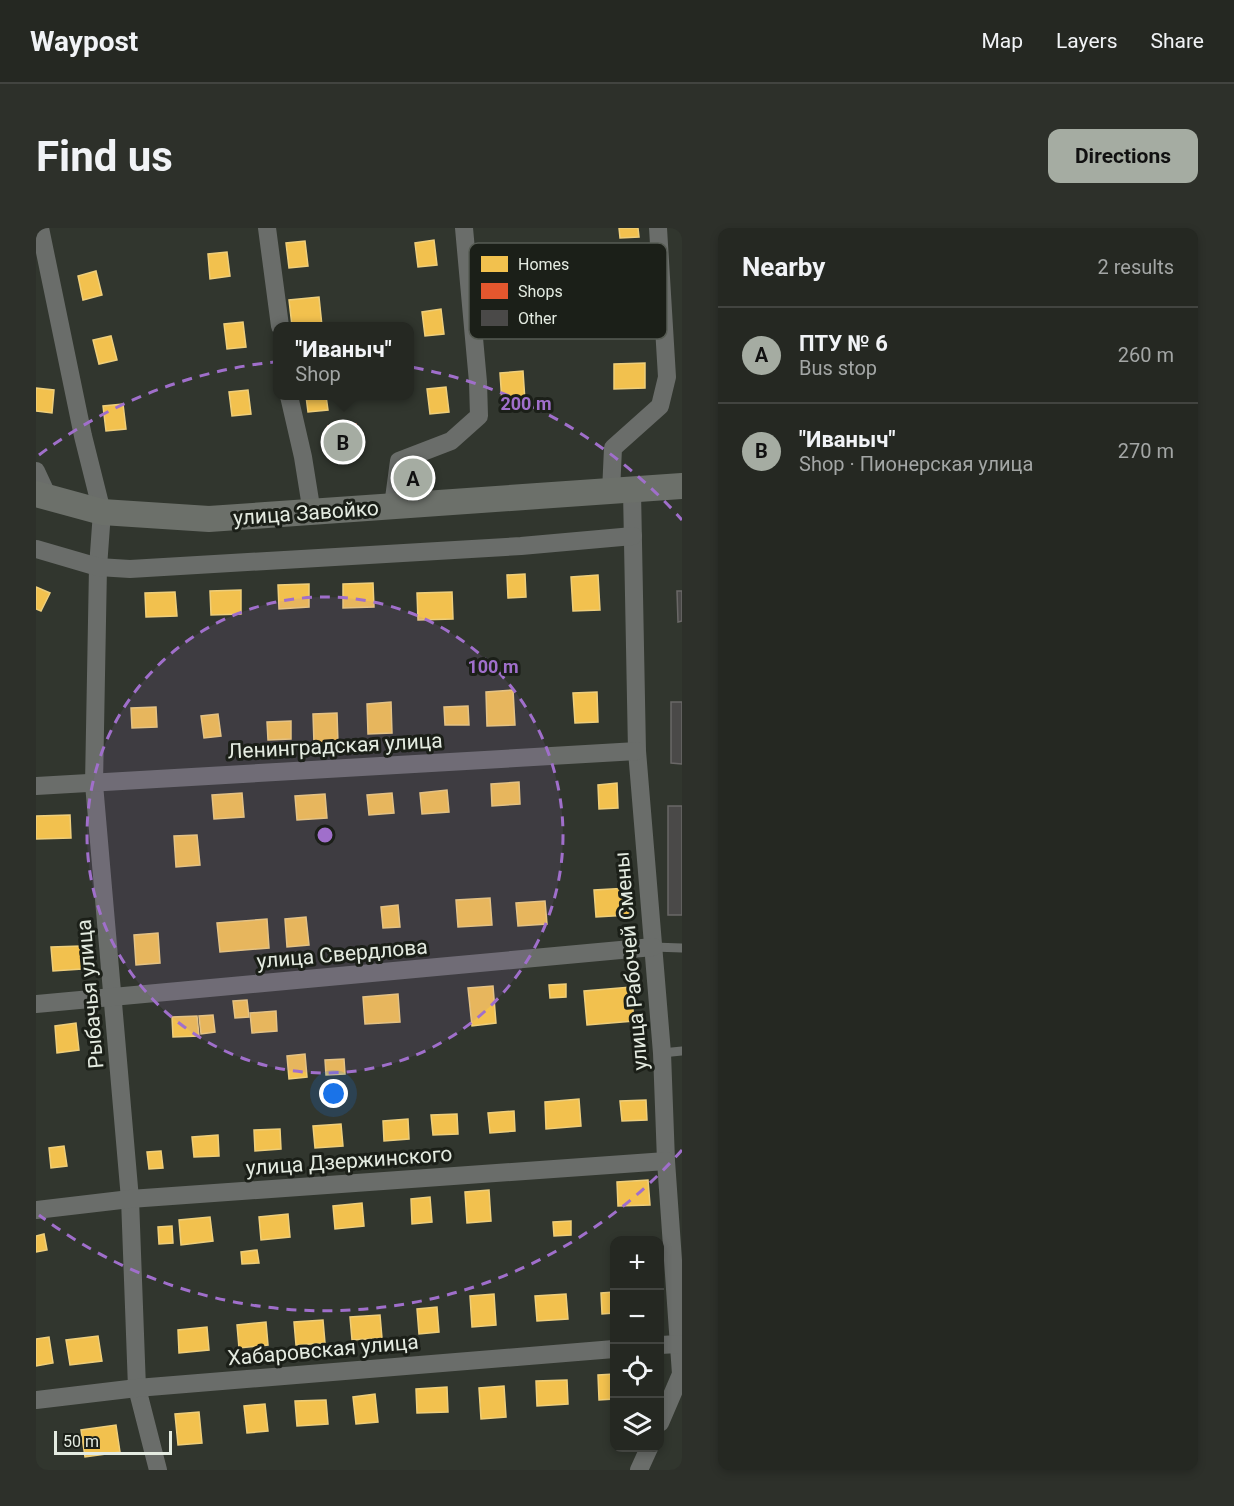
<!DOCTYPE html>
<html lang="en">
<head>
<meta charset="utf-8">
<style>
	:root { --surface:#252822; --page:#2d302a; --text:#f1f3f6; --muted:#a3a6a5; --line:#424440; --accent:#a5aca2 }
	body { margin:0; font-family:Roboto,sans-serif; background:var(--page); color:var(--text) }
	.controls { position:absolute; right:18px; bottom:18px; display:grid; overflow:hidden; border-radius:12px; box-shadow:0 3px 9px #0003 }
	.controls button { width:54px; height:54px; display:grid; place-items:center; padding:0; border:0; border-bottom:2px solid var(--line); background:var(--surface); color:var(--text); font:30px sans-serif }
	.scale { position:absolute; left:18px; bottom:15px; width:118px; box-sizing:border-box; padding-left:6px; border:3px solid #e4ebe1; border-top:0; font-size:16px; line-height:21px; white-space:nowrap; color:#e4ebe1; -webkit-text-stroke:4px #1b1f18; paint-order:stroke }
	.you { position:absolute; left:298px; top:866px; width:21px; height:21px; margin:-15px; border:4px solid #fff; border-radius:50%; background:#1a73e8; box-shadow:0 0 0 9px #1a73e833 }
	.badge { display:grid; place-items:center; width:39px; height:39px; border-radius:50%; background:var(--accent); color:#111; font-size:20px; font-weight:700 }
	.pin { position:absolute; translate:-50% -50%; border:3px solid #fff; box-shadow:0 2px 6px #0006 }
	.popup { position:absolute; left:237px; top:94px; width:141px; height:78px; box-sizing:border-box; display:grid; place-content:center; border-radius:12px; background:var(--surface); filter:drop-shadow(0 2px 4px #0005); font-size:20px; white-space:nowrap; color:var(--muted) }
	.popup b { font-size:22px; color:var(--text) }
	.popup::after { content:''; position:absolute; left:50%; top:100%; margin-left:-12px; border:12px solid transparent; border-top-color:var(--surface) }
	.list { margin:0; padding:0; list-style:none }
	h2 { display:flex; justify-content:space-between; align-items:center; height:78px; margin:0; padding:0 24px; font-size:26px }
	h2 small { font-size:20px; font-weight:400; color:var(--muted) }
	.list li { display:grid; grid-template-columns:39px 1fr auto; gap:18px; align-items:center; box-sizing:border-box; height:96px; padding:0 24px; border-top:2px solid var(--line) }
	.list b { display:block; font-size:22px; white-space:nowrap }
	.list p { margin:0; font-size:20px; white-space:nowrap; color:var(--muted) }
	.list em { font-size:20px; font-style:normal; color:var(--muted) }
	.icon { flex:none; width:33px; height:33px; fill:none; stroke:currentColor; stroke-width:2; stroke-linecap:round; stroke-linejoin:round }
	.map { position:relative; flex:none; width:646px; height:1242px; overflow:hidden; border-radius:12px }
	header { display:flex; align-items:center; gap:36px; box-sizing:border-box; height:84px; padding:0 30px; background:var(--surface); border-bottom:2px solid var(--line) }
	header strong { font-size:28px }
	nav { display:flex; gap:33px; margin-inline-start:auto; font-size:21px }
	.intro { display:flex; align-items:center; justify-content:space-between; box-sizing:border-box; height:144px; padding:0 36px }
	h1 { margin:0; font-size:42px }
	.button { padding:15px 27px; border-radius:12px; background:var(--accent); color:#111; font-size:21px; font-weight:700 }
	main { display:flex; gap:36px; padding:0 36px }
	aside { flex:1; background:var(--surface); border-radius:12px; box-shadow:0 3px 9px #0003 }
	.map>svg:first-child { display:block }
	.homes { fill:#f2c14e; stroke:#eece7a; stroke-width:1.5 }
	.shops { fill:#e4572e; stroke:#e48364; stroke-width:1.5 }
	.building { fill:#4a4948; stroke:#6a6867; stroke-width:1.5 }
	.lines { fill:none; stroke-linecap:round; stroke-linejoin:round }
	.service { stroke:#6a6d6a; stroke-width:9 }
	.minor { stroke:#6a6d6a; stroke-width:18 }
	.secondary { stroke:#6c706a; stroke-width:26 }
	.ring { fill:none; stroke:#a06fcb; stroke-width:3; stroke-dasharray:10 8 }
	.labels { text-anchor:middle; stroke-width:6; stroke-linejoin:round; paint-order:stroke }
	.street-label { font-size:21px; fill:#e4ebe1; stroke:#1b1f18 }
	.key { fill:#1b1f18; stroke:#575c54; stroke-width:1.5 }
	.key-label { font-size:16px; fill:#e4ebe1 }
	.centre { fill:#a06fcb; stroke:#1b1f18; stroke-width:3 }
	.ring-label { font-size:18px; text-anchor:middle; font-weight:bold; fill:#a06fcb; stroke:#1b1f18; stroke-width:6; stroke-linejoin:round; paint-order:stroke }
</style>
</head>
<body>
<header>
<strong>Waypost</strong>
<nav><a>Map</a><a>Layers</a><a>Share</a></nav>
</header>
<div class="intro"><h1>Find us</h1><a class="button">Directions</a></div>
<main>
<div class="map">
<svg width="646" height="1242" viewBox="0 0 646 1242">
	<rect width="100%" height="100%" fill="#31362e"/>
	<g class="homes">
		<polygon points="583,0 602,0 603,9 584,10"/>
		<polygon points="398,12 401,37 382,39 379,15"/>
		<polygon points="269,13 272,38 253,40 250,15"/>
		<polygon points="191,24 194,48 174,51 172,26"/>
		<polygon points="60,43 66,67 47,72 42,48"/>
		<polygon points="604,51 606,84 586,85 585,52"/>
		<polygon points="480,64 482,93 459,95 457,65"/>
		<polygon points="283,69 286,98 256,98 253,72"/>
		<polygon points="405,81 408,106 389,108 386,84"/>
		<polygon points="207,94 210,119 191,121 188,96"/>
		<polygon points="75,108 81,132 63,136 57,112"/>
		<polygon points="609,135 609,160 578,161 578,136"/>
		<polygon points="487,143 489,173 466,175 464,145"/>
		<polygon points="410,159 413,184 394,186 391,161"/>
		<polygon points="0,160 18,162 16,185 0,183"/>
		<polygon points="212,162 215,186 196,188 193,164"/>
		<polygon points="270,168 290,168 292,182 272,184"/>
		<polygon points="87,176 90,201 70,203 67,178"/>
		<polygon points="489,346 490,369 472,370 471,347"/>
		<polygon points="562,347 564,382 537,383 535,349"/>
		<polygon points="337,355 338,379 307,380 307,356"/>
		<polygon points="273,356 273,379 243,381 242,357"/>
		<polygon points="0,359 14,365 5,383 0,381"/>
		<polygon points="205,362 205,386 175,387 174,363"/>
		<polygon points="139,364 141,388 110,389 109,365"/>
		<polygon points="416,364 417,391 382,392 381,365"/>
		<polygon points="477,462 479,497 451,498 450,464"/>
		<polygon points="561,464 562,494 539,495 537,465"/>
		<polygon points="355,474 356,505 332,506 331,476"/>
		<polygon points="432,478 433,497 409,497 408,479"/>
		<polygon points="120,479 121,499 96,500 95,480"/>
		<polygon points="301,485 302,515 278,516 277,486"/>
		<polygon points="182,486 185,508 168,510 165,488"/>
		<polygon points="255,493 255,511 232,512 231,494"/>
		<polygon points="483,554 484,576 456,578 455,556"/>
		<polygon points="581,555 582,580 563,581 562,557"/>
		<polygon points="411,562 413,584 386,586 384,565"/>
		<polygon points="206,565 208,589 178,591 176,567"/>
		<polygon points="356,565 358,585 333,587 331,567"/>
		<polygon points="289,566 291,590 261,592 259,568"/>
		<polygon points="34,587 35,610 0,611 0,588"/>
		<polygon points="161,607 164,637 140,639 138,608"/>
		<polygon points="593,660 594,687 560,689 558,662"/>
		<polygon points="454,670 456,697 422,699 420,672"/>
		<polygon points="509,673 511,696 482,698 480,675"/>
		<polygon points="362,677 364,699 347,700 345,679"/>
		<polygon points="270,689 273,717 251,719 249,691"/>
		<polygon points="231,691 233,720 184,724 181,695"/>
		<polygon points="122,705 124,735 100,737 98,707"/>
		<polygon points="45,718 46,741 17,743 15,719"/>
		<polygon points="530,756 530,769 514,770 513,757"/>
		<polygon points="457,758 460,795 436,798 432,760"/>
		<polygon points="595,759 598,793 551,797 548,763"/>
		<polygon points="362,766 364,794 329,796 327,769"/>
		<polygon points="211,772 213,789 199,790 197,773"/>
		<polygon points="240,783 241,803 216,805 214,785"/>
		<polygon points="177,787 179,804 165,806 163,788"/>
		<polygon points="161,788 163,808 137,809 136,789"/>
		<polygon points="40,795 43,822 21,825 19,798"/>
		<polygon points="269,826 271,849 253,851 251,828"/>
		<polygon points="308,831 309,846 290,847 289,832"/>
		<polygon points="543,871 545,898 510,901 509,874"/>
		<polygon points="610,872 611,892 586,893 584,873"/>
		<polygon points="478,883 479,903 454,905 452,885"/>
		<polygon points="421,886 422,906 397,907 395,887"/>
		<polygon points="372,891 373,911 348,913 347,893"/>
		<polygon points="305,896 307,918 279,920 277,898"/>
		<polygon points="244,901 245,921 219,923 218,902"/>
		<polygon points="182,907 183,928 158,929 156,909"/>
		<polygon points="28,918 31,938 15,940 13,920"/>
		<polygon points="125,923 127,940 113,941 111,924"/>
		<polygon points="612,952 614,977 582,978 581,954"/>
		<polygon points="453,962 455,993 431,995 429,964"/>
		<polygon points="394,969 396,994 376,996 375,971"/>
		<polygon points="326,975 328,998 299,1001 297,978"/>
		<polygon points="252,986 254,1009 225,1012 223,989"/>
		<polygon points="174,989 177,1013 145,1017 143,992"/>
		<polygon points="535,993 535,1007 518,1008 517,994"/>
		<polygon points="136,998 137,1015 123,1016 122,999"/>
		<polygon points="8,1006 11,1022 0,1024 0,1008"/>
		<polygon points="221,1022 223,1035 206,1036 205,1024"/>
		<polygon points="578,1064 578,1085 566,1086 565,1065"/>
		<polygon points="458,1066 460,1097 436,1099 434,1068"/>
		<polygon points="530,1066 532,1091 501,1093 499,1068"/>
		<polygon points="401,1079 403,1104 383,1106 381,1081"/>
		<polygon points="344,1087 346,1110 316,1112 314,1089"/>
		<polygon points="287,1092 289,1115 260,1117 258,1094"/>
		<polygon points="230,1094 232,1117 203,1120 201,1097"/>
		<polygon points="171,1099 173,1122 143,1125 142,1102"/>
		<polygon points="62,1108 66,1133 34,1137 30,1112"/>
		<polygon points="13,1109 17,1135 0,1138 0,1111"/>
		<polygon points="578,1146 578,1171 563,1172 562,1147"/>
		<polygon points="531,1152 532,1176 501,1178 500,1153"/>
		<polygon points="468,1158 470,1189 445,1191 443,1160"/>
		<polygon points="411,1159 412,1184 381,1185 380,1161"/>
		<polygon points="339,1166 342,1194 320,1196 317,1169"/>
		<polygon points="290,1172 292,1196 261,1198 259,1173"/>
		<polygon points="229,1176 232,1203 211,1205 208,1178"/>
		<polygon points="163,1184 166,1215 142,1217 139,1186"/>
		<polygon points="80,1197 84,1224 49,1229 45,1202"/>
	</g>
	<polygon class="shops" points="320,196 322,229 294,231 292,198"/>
	<g class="building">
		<polygon points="641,363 646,363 646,393 642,394"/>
		<polygon points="635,474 646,474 646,536 635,535"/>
		<rect x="632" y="578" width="14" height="109"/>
	</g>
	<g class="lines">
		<g class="service">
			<polyline points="617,719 646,720"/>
			<polyline points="626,825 646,823"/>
		</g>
		<g class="minor">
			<polyline points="4,0 47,208 66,284 62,339 58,556 94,971 101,1160 122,1242"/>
			<polyline points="231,0 244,98"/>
			<polyline points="253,168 267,229 276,285"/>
			<polyline points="0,243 13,271"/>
			<polyline points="596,263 601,523 626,825 630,933 645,1146 624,1195"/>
			<polyline points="575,264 577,220 624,178 631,149 622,0"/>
			<polyline points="357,278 363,233 415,213 443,188 442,154 428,0"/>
			<polyline points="0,321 62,339 94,341 485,318 597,308"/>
			<polyline points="0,558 601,523"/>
			<polyline points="0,776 617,719"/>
			<polyline points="0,982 94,971 630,933"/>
			<polyline points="624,1117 643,1116"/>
			<polyline points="0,1172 101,1160 578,1121"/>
			<polyline points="603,1242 613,1220"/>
		</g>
		<polyline class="secondary" points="0,266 66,284 173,291 646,258"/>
	</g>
	<circle cx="289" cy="607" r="238" fill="#a06fcb" fill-opacity=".12"/>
	<g class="ring">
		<circle cx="289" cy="607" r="238"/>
		<path d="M646 922A476 476 0 0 1 3 987M3 227A476 476 0 0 1 646 292"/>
	</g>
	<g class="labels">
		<g class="street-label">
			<text transform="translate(270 285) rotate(-4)" y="7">улица Завойко</text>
			<text transform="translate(299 518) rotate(-3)" y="7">Ленинградская улица</text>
			<text transform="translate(306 726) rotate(-5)" y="7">улица Свердлова</text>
			<text transform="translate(595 733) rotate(-95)" y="7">улица Рабочей Смены</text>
			<text transform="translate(54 766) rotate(-95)" y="7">Рыбачья улица</text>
			<text transform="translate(313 933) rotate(-4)" y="7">улица Дзержинского</text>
			<text transform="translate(287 1122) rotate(-5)" y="7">Хабаровская улица</text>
		</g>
	</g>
	<rect x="433" y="15" width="198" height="96" rx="9" class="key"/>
	<rect x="445" y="28" width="27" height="16" fill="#f2c14e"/>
	<rect x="445" y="55" width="27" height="16" fill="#e4572e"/>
	<rect x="445" y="82" width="27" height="16" fill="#4a4948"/>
	<g class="key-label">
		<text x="482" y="42">Homes</text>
		<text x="482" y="69">Shops</text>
		<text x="482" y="96">Other</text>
	</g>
	<circle cx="289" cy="607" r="9" class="centre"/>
	<g class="ring-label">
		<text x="490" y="182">200 m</text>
		<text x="457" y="445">100 m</text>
	</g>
</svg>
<div class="controls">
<button>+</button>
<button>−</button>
<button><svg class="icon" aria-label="locate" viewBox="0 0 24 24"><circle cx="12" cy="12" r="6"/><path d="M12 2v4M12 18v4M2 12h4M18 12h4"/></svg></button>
<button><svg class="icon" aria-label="layers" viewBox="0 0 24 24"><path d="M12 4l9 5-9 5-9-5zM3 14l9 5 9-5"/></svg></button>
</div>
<div class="scale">50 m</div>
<div class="you"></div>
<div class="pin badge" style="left:377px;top:250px">A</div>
<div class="pin badge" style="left:307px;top:214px">B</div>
<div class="popup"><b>&quot;Иваныч&quot;</b>Shop</div>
</div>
<aside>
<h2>Nearby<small>2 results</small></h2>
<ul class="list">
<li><span class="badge">A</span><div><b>ПТУ № 6</b><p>Bus stop</p></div><em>260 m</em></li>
<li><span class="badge">B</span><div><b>&quot;Иваныч&quot;</b><p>Shop · Пионерская улица</p></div><em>270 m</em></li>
</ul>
</aside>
</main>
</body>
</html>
